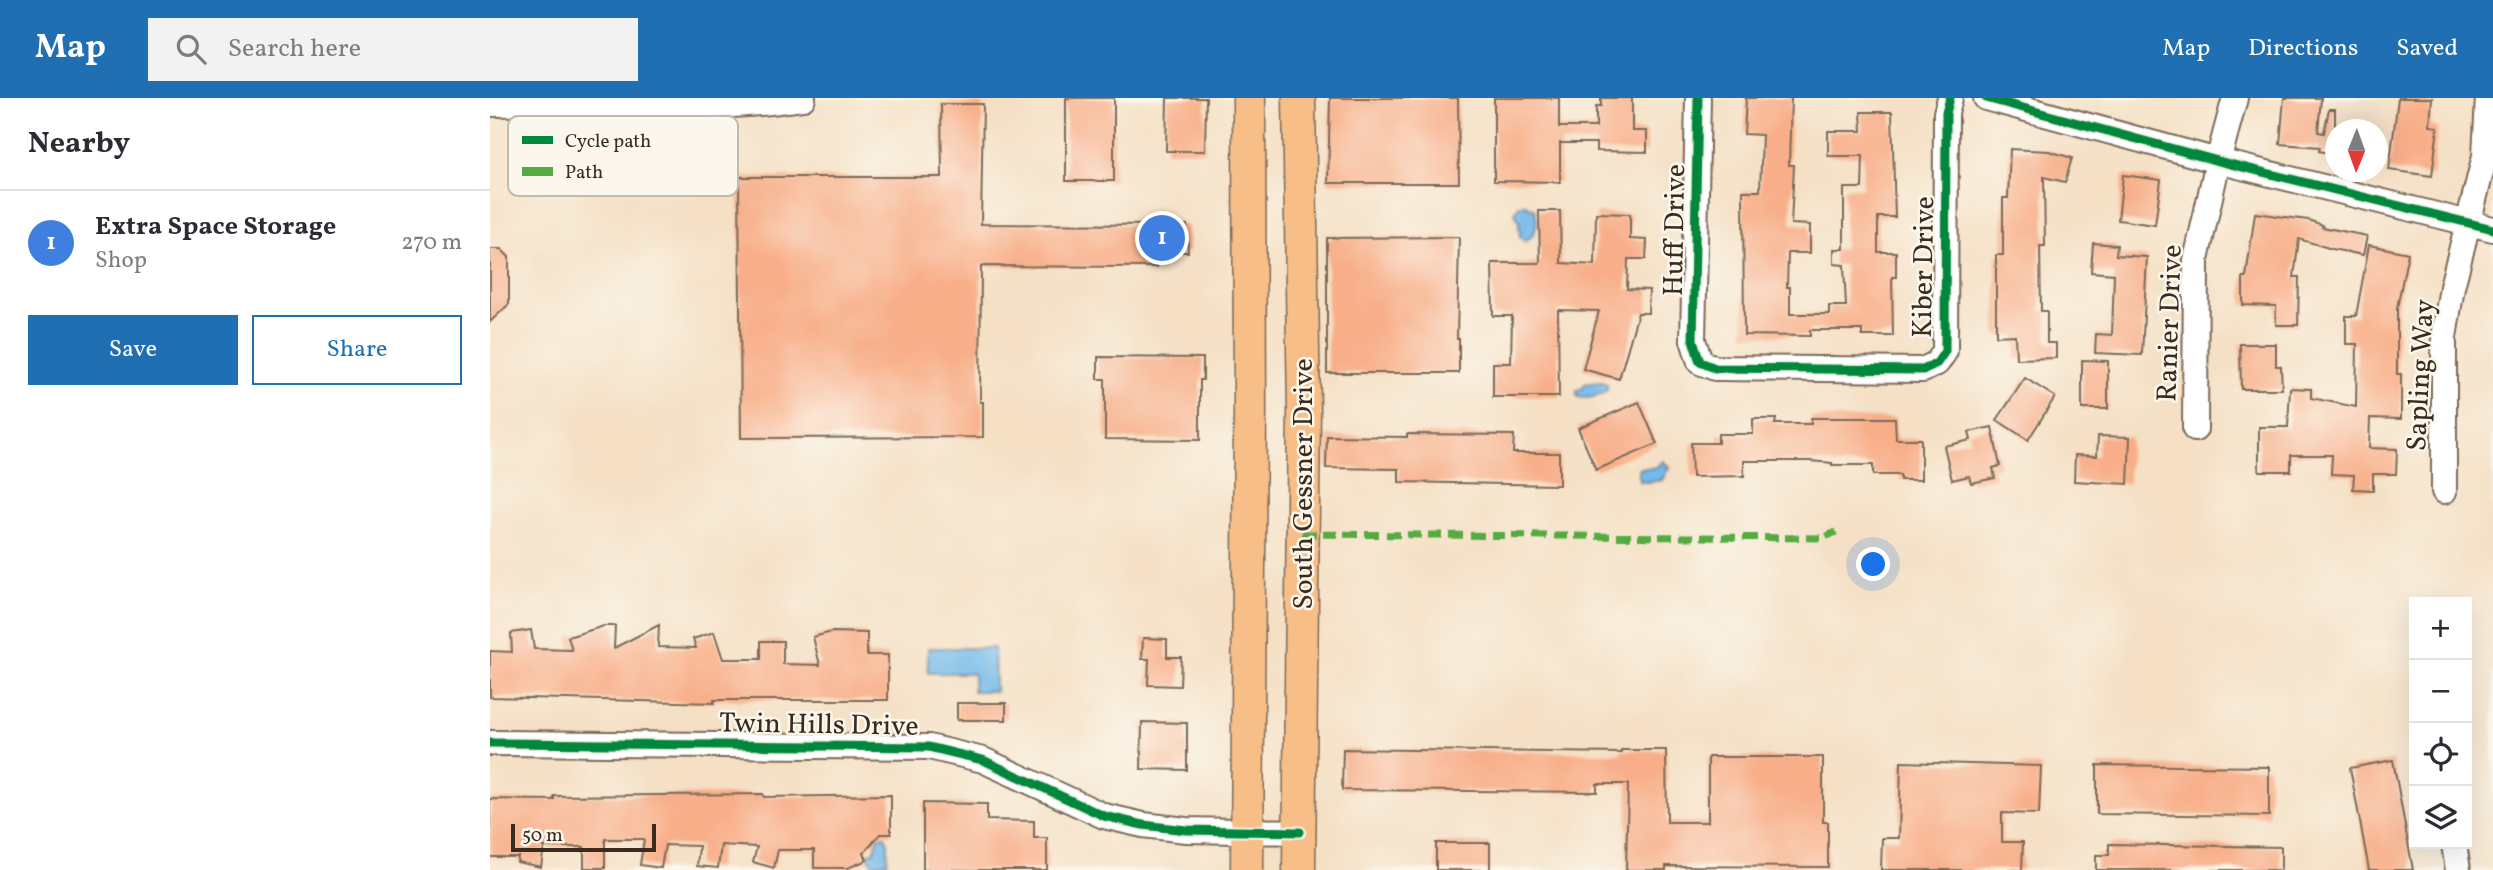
<!DOCTYPE html>
<html lang="en">
<head>
<meta charset="utf-8">
<style>
	:root { --surface:#fff; --page:#f2f2f3; --text:#2b2b33; --muted:#7c7c81; --line:#e1e1e2; --accent:#1f6fb2 }
	body { margin:0; font-family:Vollkorn,serif; background:var(--page); color:var(--text) }
	.controls { position:absolute; right:21px; bottom:21px; display:grid; overflow:hidden; border-radius:0px; box-shadow:0 7px 28px #0002 }
	.controls button { width:63px; height:63px; display:grid; place-items:center; padding:0; border:0; border-bottom:2px solid var(--line); background:var(--surface); color:var(--text); font:35px sans-serif }
	.compass { position:absolute; left:1835px; top:21px; width:63px; height:63px; border-radius:50%; background:var(--surface); box-shadow:0 7px 28px #0002; rotate:181deg }
	.scale { position:absolute; left:21px; bottom:18px; width:145px; box-sizing:border-box; padding-left:7px; border:4px solid #3b2a1e; border-top:0; font-size:19px; line-height:24px; white-space:nowrap; color:#3b2a1e; -webkit-text-stroke:5px #fbf7ec; paint-order:stroke }
	.you { position:absolute; left:1384px; top:467px; width:24px; height:24px; margin:-18px; border:5px solid #fff; border-radius:50%; background:#1a73e8; box-shadow:0 0 0 10px #1a73e833 }
	.badge { display:grid; place-items:center; width:46px; height:46px; border-radius:50%; background:var(--accent); color:#fff; font-size:23px; font-weight:700 }
	.pin { position:absolute; translate:-50% -50%; border:4px solid #fff; box-shadow:0 2px 7px #0006 }
	.list { margin:0; padding:0; list-style:none }
	h2 { display:flex; justify-content:space-between; align-items:center; height:91px; margin:0; padding:0 28px; font-size:30px }
	h2 small { font-size:23px; font-weight:400; color:var(--muted) }
	.list li { display:grid; grid-template-columns:46px 1fr auto; gap:21px; align-items:center; box-sizing:border-box; height:105px; padding:0 28px; border-top:2px solid var(--line) }
	.list b { display:block; font-size:26px; white-space:nowrap }
	.list p { margin:0; font-size:23px; white-space:nowrap; color:var(--muted) }
	.list em { font-size:23px; font-style:normal; color:var(--muted) }
	.actions { display:flex; gap:14px; padding:21px 28px }
	.actions a { flex:1; padding:16px 0; border:2px solid var(--accent); border-radius:0px; text-align:center; font-size:24px; color:var(--accent) }
	.actions .main { background:var(--accent); color:#fff }
	.icon { flex:none; width:38px; height:38px; fill:none; stroke:currentColor; stroke-width:2; stroke-linecap:round; stroke-linejoin:round }
	.map { position:relative; flex:none; width:2003px; height:772px; overflow:hidden }
	header { display:flex; align-items:center; gap:42px; box-sizing:border-box; height:98px; padding:0 35px; background:var(--accent); color:#fff }
	header strong { font-size:33px }
	nav { display:flex; gap:38px; margin-inline-start:auto; font-size:24px }
	.search { width:490px; height:63px; background:var(--page); display:flex; align-items:center; gap:18px; box-sizing:border-box; padding:0 24px; border-radius:0px; color:var(--muted); font-size:26px }
	main { display:flex }
	aside { flex:1; background:var(--surface) }
	.map>svg:first-child { display:block }
	.water { fill:#73b9ea; stroke:#577284; stroke-width:2 }
	.building { fill:#f8af89 }
	.lines { fill:none; stroke-linecap:round; stroke-linejoin:round }
	.minor-casing { stroke:#7c6a58; stroke-width:28 }
	.major-casing { stroke:#7c6a58; stroke-width:35 }
	.minor { stroke:#fff; stroke-width:24 }
	.major { stroke:#f7be88; stroke-width:32 }
	.quiet { stroke:#55ab43; stroke-width:7; stroke-dasharray:14 7; stroke-linecap:butt }
	.cycleway-casing { stroke:#fbf7ec; stroke-width:13 }
	.cycleway { stroke:#00873e; stroke-width:9 }
	.labels { text-anchor:middle; stroke-width:5; stroke-linejoin:round; paint-order:stroke }
	.street-label { font-size:28px; fill:#3b2a1e; stroke:#fbf7ec }
	.key { fill:#fbf7ec; stroke:#c1baae; stroke-width:2 }
	.key-label { font-size:19px; fill:#3b2a1e }
</style>
</head>
<body>
<header>
<strong>Map</strong>
<div class="search"><svg class="icon" aria-label="search" viewBox="0 0 24 24"><circle cx="10" cy="10" r="6"/><path d="M15 15l6 6"/></svg>Search here</div>
<nav><a>Map</a><a>Directions</a><a>Saved</a></nav>
</header>
<main>
<aside>
<h2>Nearby<small></small></h2>
<ul class="list">
<li><span class="badge" style="background:#3f7fe0">1</span><div><b>Extra Space Storage</b><p>Shop</p></div><em>270 m</em></li>
</ul>
<div class="actions"><a class="main">Save</a><a>Share</a></div>
</aside>
<div class="map">
<svg width="2003" height="772" viewBox="0 0 2003 772">
	<rect width="100%" height="100%" fill="#fbf7ec"/>
	<filter id="ink" filterUnits="userSpaceOnUse"><feTurbulence type="fractalNoise" baseFrequency=".0143" numOctaves="2"/><feDisplacementMap in="SourceGraphic" scale="14" xChannelSelector="R" yChannelSelector="G"/><feConvolveMatrix kernelMatrix="1 2 1 2 8 2 1 2 1" color-interpolation-filters="sRGB"/></filter>
	<filter id="wash" filterUnits="userSpaceOnUse"><feTurbulence type="fractalNoise" baseFrequency=".00686" numOctaves="4" result="noise"/><feDisplacementMap in="SourceGraphic" scale="28" xChannelSelector="R" yChannelSelector="G"/><feGaussianBlur stdDeviation="1.57" result="paint"/><feColorMatrix in="noise" values="0 0 0 0 0 0 0 0 0 0 0 0 0 0 0 0 0 1.4 0 .05"/><feComposite in="paint" operator="in"/></filter>
	<g filter="url(#wash)">
		<rect width="100%" height="100%" fill="#f5e0c5"/>
		<g class="water">
			<path d="M1033,106L1044,111C1049,123 1047,137 1035,143L1030,139L1029,124L1025,115L1029,108Z"/>
			<path d="M1111,284L1117,286V292C1109,299 1097,302 1087,298V293L1093,290L1095,286Z"/>
			<polygon points="1173,363 1179,369 1172,382 1157,384 1150,383 1148,376 1150,370 1165,370"/>
			<polygon points="438,550 504,550 505,593 483,593 483,575 438,575"/>
			<polygon points="395,738 398,744 397,764 384,766 378,758 378,755 384,754 389,739"/>
		</g>
		<g id="blocks">
			<g class="building">
				<rect x="576" y="0" width="48" height="83"/>
				<polygon points="677,0 716,0 715,53 676,53"/>
				<polygon points="840,0 968,0 969,85 838,85"/>
				<polygon points="1004,0 1069,0 1069,29 1106,29 1106,8 1111,8 1111,0 1142,0 1142,33 1157,33 1157,54 1106,53 1106,45 1070,45 1070,84 1004,83"/>
				<polygon points="1256,0 1301,0 1299,67 1304,67 1301,126 1320,127 1320,155 1298,155 1297,189 1300,189 1300,216 1339,216 1339,208 1356,208 1354,167 1344,166 1344,151 1354,151 1354,90 1372,90 1373,58 1338,58 1338,33 1372,33 1371,14 1402,14 1405,119 1388,119 1388,154 1406,154 1406,179 1402,179 1403,238 1372,238 1372,232 1320,232 1320,238 1254,237 1253,93 1270,93 1272,37 1254,36"/>
				<polygon points="1794,0 1831,0 1828,34 1834,35 1839,11 1845,11 1845,57 1829,53 1830,49 1790,46"/>
				<polygon points="1908,0 1942,0 1940,28 1948,29 1942,78 1899,72"/>
				<polygon points="451,6 493,6 491,126 697,127 698,154 667,154 667,169 491,168 490,304 493,304 493,339 251,340 249,79 452,79"/>
				<polygon points="1520,51 1559,53 1582,60 1575,84 1554,79 1555,148 1550,148 1551,213 1557,213 1557,245 1566,245 1566,260 1526,261 1525,237 1506,238 1506,157 1513,157 1513,100 1518,100"/>
				<polygon points="1633,77 1671,82 1665,127 1628,122"/>
				<polygon points="1049,113 1070,113 1071,165 1105,167 1106,115 1140,116 1140,141 1157,142 1156,161 1138,161 1137,191 1159,192 1158,215 1148,215 1129,281 1093,271 1109,213 1068,212 1069,299 1003,299 1003,265 1021,265 1022,218 1003,218 1002,165 1050,165"/>
				<polygon points="1765,115 1818,122 1833,127 1832,129 1877,138 1873,157 1842,151 1809,141 1804,179 1809,179 1808,227 1786,227 1786,208 1753,207 1753,179 1756,179"/>
				<polygon points="969,139 967,241 969,241 969,275 837,275 837,140"/>
				<polygon points="1603,145 1627,147 1626,157 1657,159 1652,257 1605,255 1606,236 1622,237 1624,176 1601,174"/>
				<polygon points="1879,147 1918,155 1907,210 1907,276 1911,276 1911,321 1880,320 1879,350 1907,351 1906,376 1883,376 1883,392 1863,391 1864,377 1841,376 1842,357 1801,357 1801,373 1769,373 1769,329 1798,329 1800,290 1821,291 1821,300 1866,309 1867,246 1856,246 1856,218 1866,218"/>
				<polygon points="0,151 11,151 19,159 19,206 0,224"/>
				<polygon points="1750,246 1786,246 1786,268 1791,268 1792,291 1751,291"/>
				<polygon points="608,259 713,260 713,282 710,282 710,342 615,341 615,281 608,281"/>
				<polygon points="1592,262 1618,263 1618,311 1592,311"/>
				<polygon points="1535,280 1565,299 1538,342 1507,322"/>
				<polygon points="1149,304 1167,346 1106,372 1088,330"/>
				<polygon points="1321,320 1405,320 1406,341 1431,341 1431,382 1410,382 1410,377 1383,377 1383,367 1342,367 1342,365 1320,363 1254,363 1254,378 1202,379 1201,345 1228,345 1228,336 1263,336 1263,321 1286,321 1285,326 1321,326"/>
				<polygon points="1502,329 1510,368 1503,370 1505,380 1481,385 1479,378 1462,382 1454,348 1481,342 1479,334"/>
				<polygon points="917,336 1024,337 1023,355 1069,355 1069,387 909,384 909,371 836,370 837,338 917,339"/>
				<polygon points="1608,338 1640,339 1638,386 1584,383 1585,357 1607,358"/>
				<polygon points="169,527 168,549 206,550 203,541 224,534 233,561 271,561 271,543 293,543 293,566 330,567 323,539 342,534 377,535 377,557 398,557 398,602 224,602 224,605 0,599 0,553 22,554 21,535 41,532 44,551 82,552 78,539 114,528 125,528 124,550"/>
				<polygon points="653,540 677,541 677,559 691,559 690,588 658,587 659,561 652,561"/>
				<rect x="467" y="605" width="49" height="17"/>
				<polygon points="652,624 697,625 697,672 651,671"/>
				<polygon points="853,651 1131,655 1131,652 1176,652 1177,724 1218,724 1218,659 1333,659 1333,724 1338,724 1338,769 1176,768 1176,772 1136,772 1138,686 1107,686 1107,694 852,692"/>
				<polygon points="1903,662 1923,772 1879,772 1860,670"/>
				<polygon points="1411,664 1551,668 1549,716 1512,715 1512,744 1533,744 1532,772 1391,772 1392,740 1409,740"/>
				<polygon points="1607,667 1779,669 1779,718 1607,716"/>
				<polygon points="273,696 274,699 401,697 401,736 390,736 374,755 377,762 358,770 324,770 324,752 288,752 284,770 263,764 267,749 231,747 228,770 207,768 209,748 175,747 171,770 150,767 154,741 115,741 115,770 94,770 94,749 54,749 51,769 27,764 28,759 0,759 0,701 64,702 64,698"/>
				<polygon points="433,705 497,706 497,722 544,723 544,740 557,740 557,772 433,772"/>
				<rect x="946" y="745" width="54" height="27"/>
				<polygon points="1619,746 1791,749 1791,772 1606,772 1606,757 1619,757"/>
			</g>
		</g>
	</g>
	<g filter="url(#ink)">
		<use href="#blocks" fill-opacity="0" stroke="#7c6a58" stroke-width="2"/>
		<g class="lines">
			<g class="minor-casing">
				<g id="minor">
					<polyline points="1208,0 1203,242 1210,264 1225,270 1433,272 1447,265 1455,253 1456,15 1460,0"/>
					<polyline points="1496,0 1728,63 2003,131"/>
					<path d="M0,6C104,4 210,16 313,0"/>
					<polyline points="1705,331 1706,162 1728,63 1745,0"/>
					<polyline points="1954,393 1954,239 1962,189 1995,58 1998,0"/>
					<polyline points="0,645 439,649 493,662 614,718 653,727 696,732 810,734"/>
					<polyline points="1964,746 1968,772"/>
				</g>
			</g>
			<g class="major-casing">
				<g id="major">
					<polyline points="809,0 814,314 809,772"/>
					<polyline points="757,772 760,313 759,0"/>
				</g>
			</g>
			<use href="#minor" class="minor"/>
			<use href="#major" class="major"/>
			<polyline class="quiet" points="812,436 1333,440 1346,434"/>
			<g class="cycleway-casing">
				<g id="cycleway">
					<polyline points="1208,0 1203,242 1210,264 1225,270 1433,272 1447,265 1455,253 1456,15 1460,0"/>
					<polyline points="1496,0 1728,63 2003,131"/>
					<polyline points="0,645 439,649 493,662 614,718 653,727 696,732 810,734"/>
				</g>
			</g>
			<use href="#cycleway" class="cycleway"/>
		</g>
	</g>
	<g class="labels">
		<g class="street-label">
			<text transform="translate(1183 132) rotate(-89)" y="10">Huff Drive</text>
			<text transform="translate(1432 169) rotate(-89)" y="10">Kiber Drive</text>
			<text transform="translate(1678 225) rotate(-88)" y="10">Ranier Drive</text>
			<text transform="translate(1929 277) rotate(-87)" y="10">Sapling Way</text>
			<text transform="translate(812 386) rotate(-90)" y="10">South Gessner Drive</text>
			<text transform="translate(329 625) rotate(1)" y="10">Twin Hills Drive</text>
		</g>
	</g>
	<rect x="18" y="18" width="230" height="80" rx="10" class="key"/>
	<rect x="32" y="38" width="31" height="8" fill="#00873e"/>
	<rect x="32" y="69" width="31" height="9" fill="#55ab43"/>
	<g class="key-label">
		<text x="75" y="49">Cycle path</text>
		<text x="75" y="80">Path</text>
	</g>
</svg>
<div class="controls">
<button>+</button>
<button>−</button>
<button><svg class="icon" aria-label="locate" viewBox="0 0 24 24"><circle cx="12" cy="12" r="6"/><path d="M12 2v4M12 18v4M2 12h4M18 12h4"/></svg></button>
<button><svg class="icon" aria-label="layers" viewBox="0 0 24 24"><path d="M12 4l9 5-9 5-9-5zM3 14l9 5 9-5"/></svg></button>
</div>
<svg class="compass" viewBox="-18 -18 36 36"><path d="M0-13l5 13h-10z" fill="#e53935"/><path d="M0 13l5-13h-10z" fill="#7c7c81"/></svg>
<div class="scale">50 m</div>
<div class="you"></div>
<div class="pin badge" style="left:672px;top:140px;background:#3f7fe0">1</div>
</div>
</main>
</body>
</html>
